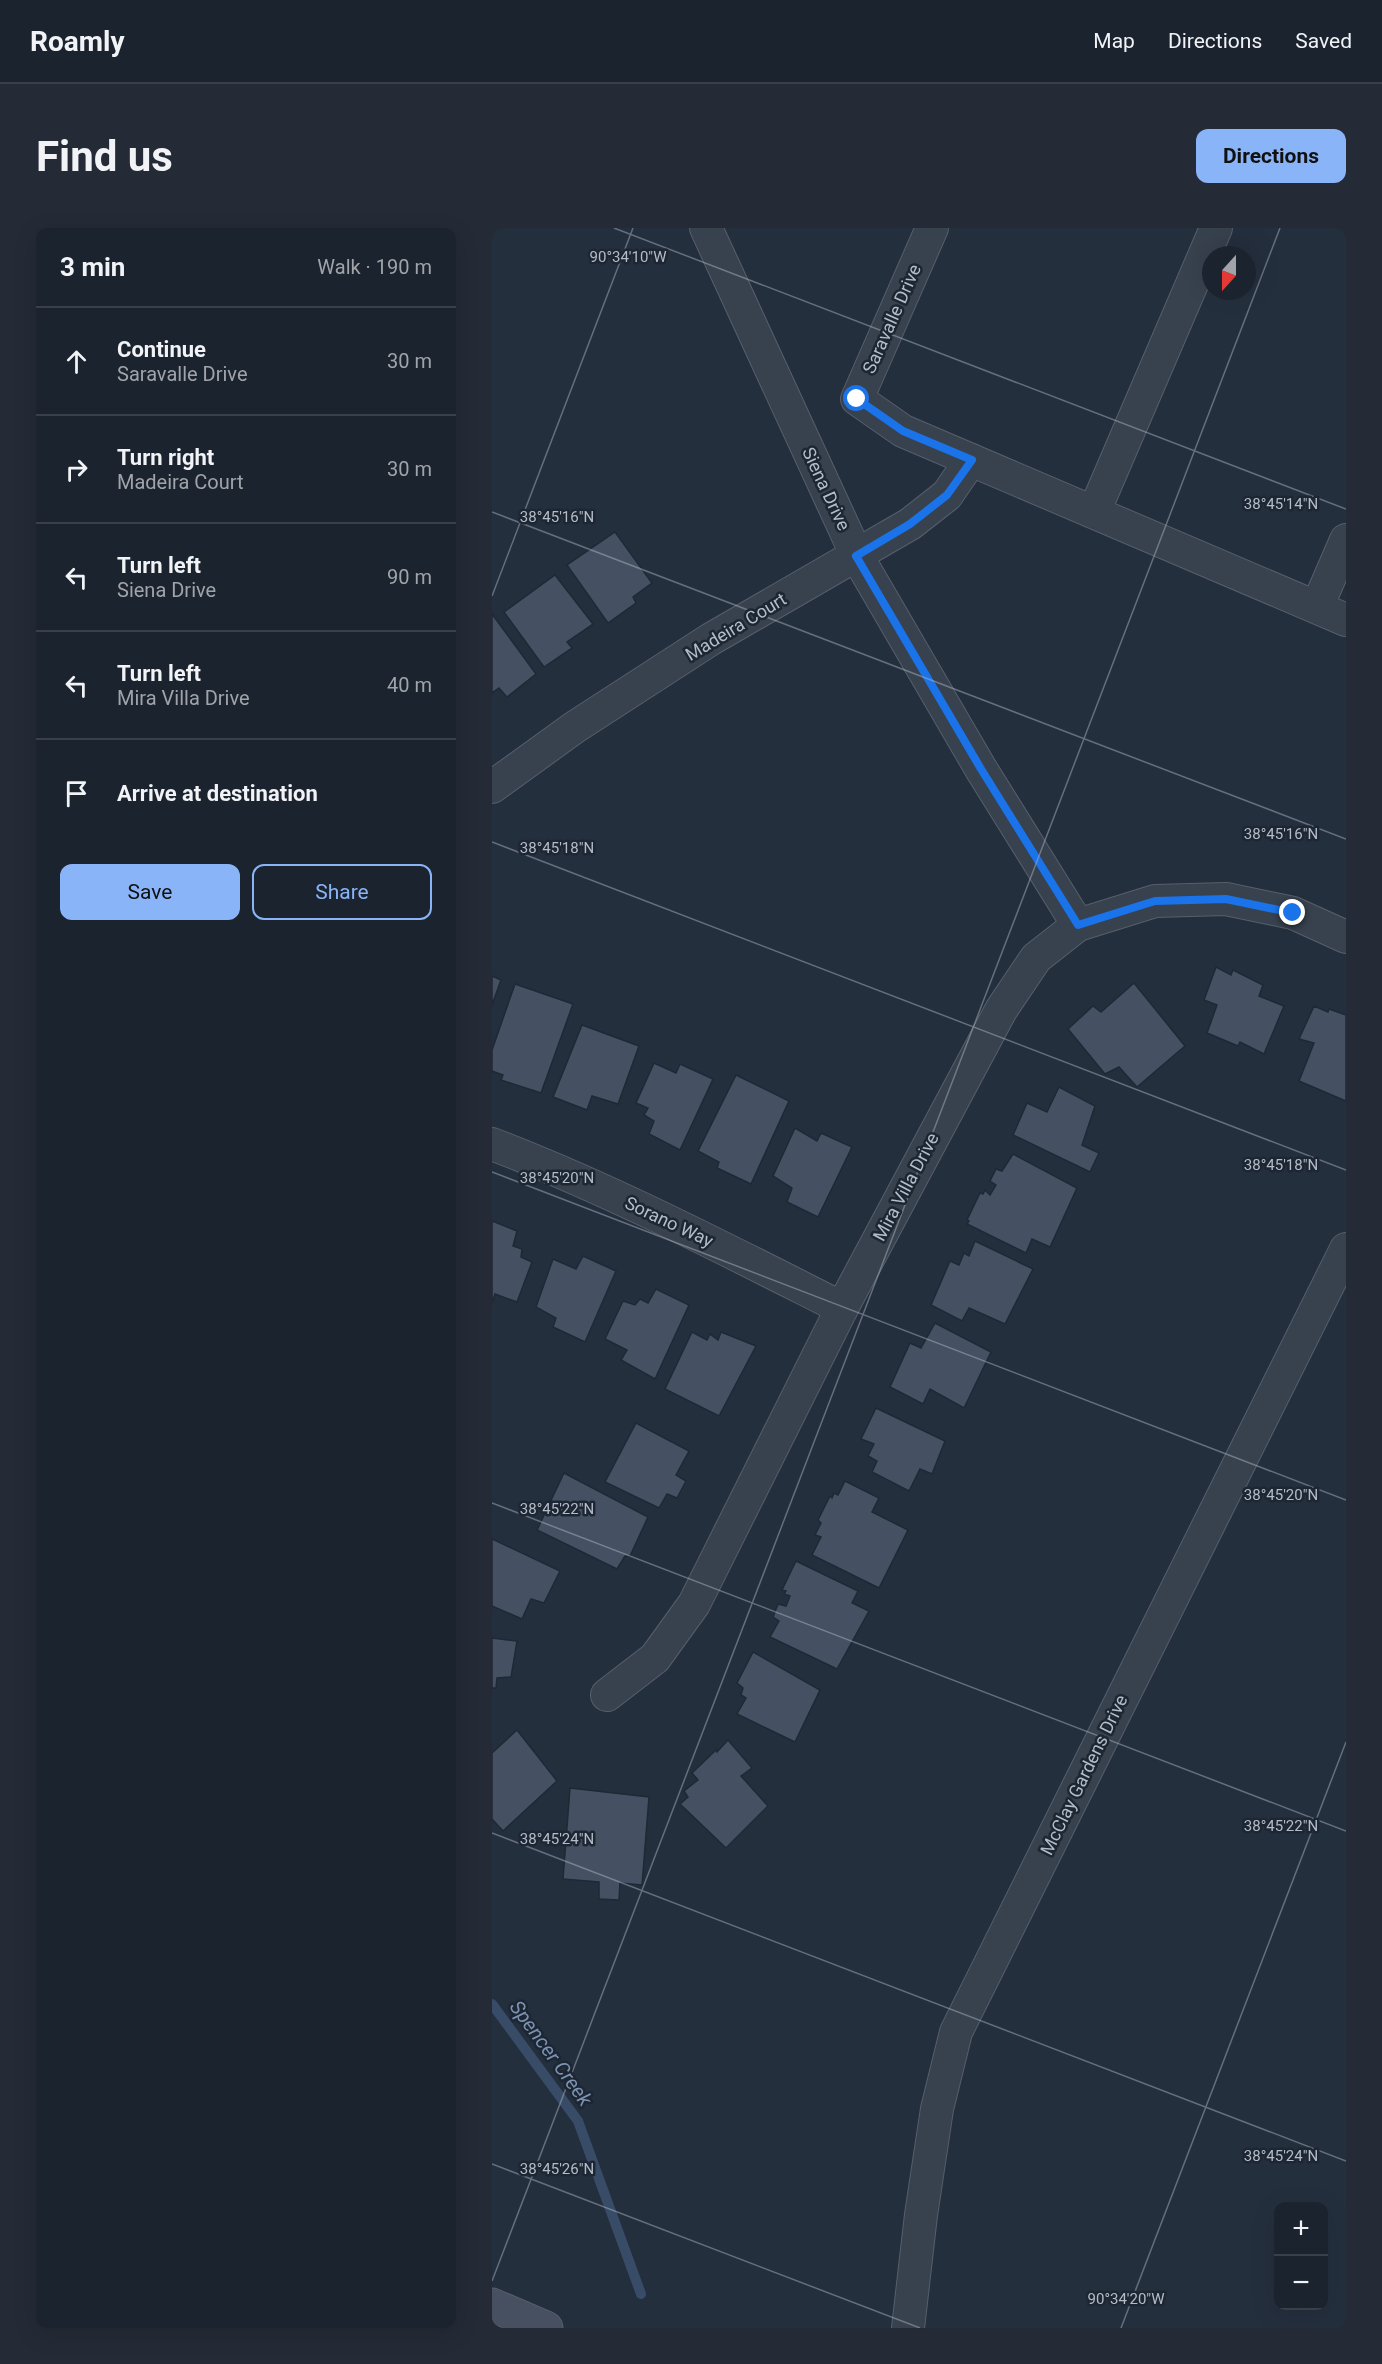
<!DOCTYPE html>
<html lang="en">
<head>
<meta charset="utf-8">
<style>
	:root { --surface:#1b232e; --page:#242b36; --text:#f1f3f6; --muted:#a0a4aa; --line:#39404a; --accent:#8ab4f8 }
	body { margin:0; font-family:Roboto,sans-serif; background:var(--page); color:var(--text) }
	.controls { position:absolute; right:18px; bottom:18px; display:grid; overflow:hidden; border-radius:12px; box-shadow:0 6px 24px #0002 }
	.controls button { width:54px; height:54px; display:grid; place-items:center; padding:0; border:0; border-bottom:2px solid var(--line); background:var(--surface); color:var(--text); font:30px sans-serif }
	.compass { position:absolute; left:710px; top:18px; width:54px; height:54px; border-radius:50%; background:var(--surface); box-shadow:0 6px 24px #0002; rotate:201deg }
	.stop { position:absolute; width:18px; height:18px; margin:-14px; border:4px solid #1a73e8; border-radius:50%; background:#fff }
	.stop.end { background:#1a73e8; border-color:#fff; box-shadow:0 2px 6px #0008 }
	.list { margin:0; padding:0; list-style:none }
	h2 { display:flex; justify-content:space-between; align-items:center; height:78px; margin:0; padding:0 24px; font-size:26px }
	h2 small { font-size:20px; font-weight:400; color:var(--muted) }
	.list li { display:grid; grid-template-columns:39px 1fr auto; gap:18px; align-items:center; box-sizing:border-box; height:108px; padding:0 24px; border-top:2px solid var(--line) }
	.list b { display:block; font-size:22px; white-space:nowrap }
	.list p { margin:0; font-size:20px; white-space:nowrap; color:var(--muted) }
	.list em { font-size:20px; font-style:normal; color:var(--muted) }
	.actions { display:flex; gap:12px; padding:18px 24px }
	.actions a { flex:1; padding:14px 0; border:2px solid var(--accent); border-radius:12px; text-align:center; font-size:21px; color:var(--accent) }
	.actions .main { background:var(--accent); color:#111 }
	.icon { flex:none; width:33px; height:33px; fill:none; stroke:currentColor; stroke-width:2; stroke-linecap:round; stroke-linejoin:round }
	.map { position:relative; flex:none; width:854px; height:2100px; overflow:hidden; border-radius:12px }
	header { display:flex; align-items:center; gap:36px; box-sizing:border-box; height:84px; padding:0 30px; background:var(--surface); border-bottom:2px solid var(--line) }
	header strong { font-size:28px }
	nav { display:flex; gap:33px; margin-inline-start:auto; font-size:21px }
	.intro { display:flex; align-items:center; justify-content:space-between; box-sizing:border-box; height:144px; padding:0 36px }
	h1 { margin:0; font-size:42px }
	.button { padding:15px 27px; border-radius:12px; background:var(--accent); color:#111; font-size:21px; font-weight:700 }
	main { display:flex; gap:36px; padding:0 36px }
	aside { flex:1; background:var(--surface); border-radius:12px; box-shadow:0 6px 24px #0002 }
	.map>svg:first-child { display:block }
	.lines { fill:none; stroke-linecap:round; stroke-linejoin:round }
	.stream { stroke:#394c67; stroke-width:10 }
	.building { fill:#455162; stroke:#1f2835; stroke-width:1.5 }
	.minor-casing { stroke:#565f6c; stroke-width:34 }
	.secondary-casing { stroke:#565f6c; stroke-width:35 }
	.minor { stroke:#38414e; stroke-width:32 }
	.secondary { stroke:#465061; stroke-width:33 }
	.route { stroke:#1a73e8; stroke-width:8 }
	.ticks { fill:none; stroke:#b4bcc9; stroke-width:1.5; stroke-opacity:0.45 }
	.labels { text-anchor:middle; stroke-width:5; stroke-linejoin:round; paint-order:stroke }
	.street-label { font-size:18px; fill:#b4bcc9; stroke:#1d2633 }
	.water-label { font-size:20px; font-style:italic; fill:#7c92b1; stroke:#1d2633 }
	.ticks-label { font-size:15px; text-anchor:middle; fill:#b4bcc9; stroke:#1d2633; stroke-width:5; stroke-linejoin:round; paint-order:stroke }
</style>
</head>
<body>
<header>
<strong>Roamly</strong>
<nav><a>Map</a><a>Directions</a><a>Saved</a></nav>
</header>
<div class="intro"><h1>Find us</h1><a class="button">Directions</a></div>
<main>
<aside>
<h2>3 min<small>Walk · 190 m</small></h2>
<ul class="list">
<li><svg class="icon" aria-label="ahead" viewBox="0 0 24 24"><path d="M12 20V5M6 11l6-6 6 6"/></svg><div><b>Continue</b><p>Saravalle Drive</p></div><em>30 m</em></li>
<li><svg class="icon" aria-label="right" viewBox="0 0 24 24"><path d="M7 20v-9h11M14 6l5 5-5 5"/></svg><div><b>Turn right</b><p>Madeira Court</p></div><em>30 m</em></li>
<li><svg class="icon" aria-label="left" viewBox="0 0 24 24"><path d="M17 20v-9H6M10 6l-5 5 5 5"/></svg><div><b>Turn left</b><p>Siena Drive</p></div><em>90 m</em></li>
<li><svg class="icon" aria-label="left" viewBox="0 0 24 24"><path d="M17 20v-9H6M10 6l-5 5 5 5"/></svg><div><b>Turn left</b><p>Mira Villa Drive</p></div><em>40 m</em></li>
<li><svg class="icon" aria-label="arrive" viewBox="0 0 24 24"><path d="M6 21V4h12l-3 4 3 4H6"/></svg><div><b>Arrive at destination</b></div></li>
</ul>
<div class="actions"><a class="main">Save</a><a>Share</a></div>
</aside>
<div class="map">
<svg width="854" height="2100" viewBox="0 0 854 2100">
	<rect width="100%" height="100%" fill="#242f3e"/>
	<g class="lines">
		<polyline class="stream" points="0,1776 86,1893 149,2066"/>
	</g>
	<g class="building">
		<polygon points="123,304 160,355 141,369 144,375 116,395 75,337"/>
		<polygon points="63,347 101,396 75,414 80,420 52,439 12,384"/>
		<polygon points="0,386 44,446 15,469 7,460 0,465"/>
		<polygon points="724,739 739,747 741,742 771,757 767,768 792,778 772,826 748,814 746,818 715,805 725,777 712,772"/>
		<polygon points="0,748 9,752 0,777"/>
		<polygon points="642,755 693,818 645,859 627,839 613,846 576,801 601,778 609,784"/>
		<polygon points="23,756 81,776 49,865 9,852 11,847 0,843 0,822"/>
		<polygon points="822,778 836,784 837,781 854,787 854,873 807,853 822,815 807,811"/>
		<polygon points="90,797 147,818 126,876 100,868 95,882 61,869"/>
		<polygon points="162,835 184,845 188,836 221,851 188,922 157,906 162,893 152,887 156,880 144,875"/>
		<polygon points="244,847 297,873 259,956 225,940 227,934 206,923"/>
		<polygon points="567,859 603,878 590,917 607,925 598,944 521,907 535,875 555,884"/>
		<polygon points="303,900 325,913 329,905 360,919 326,989 295,974 300,960 281,948"/>
		<polygon points="521,926 585,960 558,1019 540,1011 534,1025 475,996 477,993 475,992 488,965 491,966 493,962 498,967 504,957 498,953 504,941 510,943"/>
		<polygon points="0,993 25,1003 21,1018 30,1021 29,1029 40,1034 25,1074 3,1066 0,1075"/>
		<polygon points="483,1013 541,1041 513,1096 477,1080 470,1093 439,1077 458,1033 467,1037 472,1025 477,1028"/>
		<polygon points="91,1028 124,1043 93,1114 61,1099 64,1090 44,1079 61,1031 84,1041"/>
		<polygon points="164,1061 197,1077 163,1151 129,1132 135,1122 113,1111 131,1073 143,1077 148,1071 156,1075"/>
		<polygon points="443,1095 499,1124 472,1180 438,1161 431,1176 398,1159 418,1115 429,1120"/>
		<polygon points="200,1104 215,1112 218,1106 226,1112 229,1104 264,1118 227,1188 173,1161"/>
		<polygon points="384,1180 453,1213 440,1246 428,1241 417,1263 380,1244 385,1233 376,1228 382,1216 369,1211"/>
		<polygon points="144,1195 197,1223 184,1247 194,1253 185,1270 175,1266 167,1280 113,1254"/>
		<polygon points="72,1245 156,1289 138,1328 133,1328 125,1341 45,1302"/>
		<polygon points="353,1253 387,1270 380,1284 416,1302 387,1360 320,1327 329,1309 323,1307 329,1295 326,1292 338,1268 340,1270 342,1265 346,1267"/>
		<polygon points="0,1311 68,1343 52,1375 39,1371 30,1391 0,1378"/>
		<polygon points="304,1333 366,1363 360,1375 377,1383 345,1441 278,1409 287,1393 281,1389 286,1376 294,1378 298,1368 292,1366 294,1363 290,1362"/>
		<polygon points="0,1410 25,1413 19,1449 5,1450 4,1460 0,1460"/>
		<polygon points="261,1424 328,1462 303,1514 245,1486 254,1470 249,1467 251,1460 245,1455"/>
		<polygon points="25,1502 65,1553 11,1603 0,1591 0,1525"/>
		<polygon points="236,1512 260,1540 249,1548 276,1578 234,1620 188,1576 196,1569 192,1563 206,1552 200,1545 224,1522 225,1524"/>
		<polygon points="78,1560 157,1569 150,1657 128,1655 127,1672 107,1671 107,1654 71,1651"/>
	</g>
	<g class="lines">
		<g class="minor-casing">
			<g id="minor">
				<polyline points="214,0 365,328 489,541 586,697"/>
				<polyline points="440,0 365,171 411,203 854,392"/>
				<polyline points="602,284 724,0"/>
				<polyline points="825,379 854,312"/>
				<polyline points="0,559 83,499 219,411 418,296 455,267 479,232"/>
				<path d="M0,916C120,962 235,1022 350,1080"/>
				<polyline points="115,1467 163,1430 202,1376 350,1080 509,782 544,730 586,697 663,673 734,671 801,685 854,709"/>
				<polyline points="416,2100 429,1987 445,1881 464,1804 854,1021"/>
			</g>
		</g>
		<g class="secondary-casing">
			<polyline id="secondary" points="0,2077 54,2100"/>
		</g>
		<use href="#minor" class="minor"/>
		<use href="#secondary" class="secondary"/>
	</g>
	<g class="lines">
		<polyline class="route" points="365,171 411,203 480,232 455,267 418,296 364,328 489,541 586,697 663,673 734,671 801,685"/>
	</g>
	<path class="ticks" d="M122,0L854,281M0,284L854,611M0,368L141,0M0,614L854,942M0,944L854,1272M0,1275L854,1603M0,1605L854,1933M0,1936L428,2100M0,2053L788,0M629,2100L854,1514"/>
	<g class="labels">
		<g class="street-label">
			<text transform="translate(400 91) rotate(-66)" y="6">Saravalle Drive</text>
			<text transform="translate(334 261) rotate(65)" y="6">Siena Drive</text>
			<text transform="translate(244 399) rotate(-31)" y="6">Madeira Court</text>
			<text transform="translate(414 959) rotate(-62)" y="6">Mira Villa Drive</text>
			<text transform="translate(177 994) rotate(25)" y="6">Sorano Way</text>
			<text transform="translate(592 1547) rotate(-64)" y="6">McClay Gardens Drive</text>
		</g>
		<g class="water-label">
			<text transform="translate(59 1825) rotate(54)" y="7">Spencer Creek</text>
		</g>
	</g>
	<g class="ticks-label">
		<text x="136" y="34">90°34'10"W</text>
		<text x="789" y="281">38°45'14"N</text>
		<text x="65" y="294">38°45'16"N</text>
		<text x="789" y="611">38°45'16"N</text>
		<text x="65" y="625">38°45'18"N</text>
		<text x="789" y="942">38°45'18"N</text>
		<text x="65" y="955">38°45'20"N</text>
		<text x="789" y="1272">38°45'20"N</text>
		<text x="65" y="1286">38°45'22"N</text>
		<text x="789" y="1603">38°45'22"N</text>
		<text x="65" y="1616">38°45'24"N</text>
		<text x="789" y="1933">38°45'24"N</text>
		<text x="65" y="1946">38°45'26"N</text>
		<text x="634" y="2076">90°34'20"W</text>
	</g>
</svg>
<div class="controls">
<button>+</button>
<button>−</button>
</div>
<svg class="compass" viewBox="-18 -18 36 36"><path d="M0-13l5 13h-10z" fill="#e53935"/><path d="M0 13l5-13h-10z" fill="#a0a4aa"/></svg>
<div class="stop" style="left:365px;top:171px"></div>
<div class="stop end" style="left:801px;top:685px"></div>
</div>
</main>
</body>
</html>
